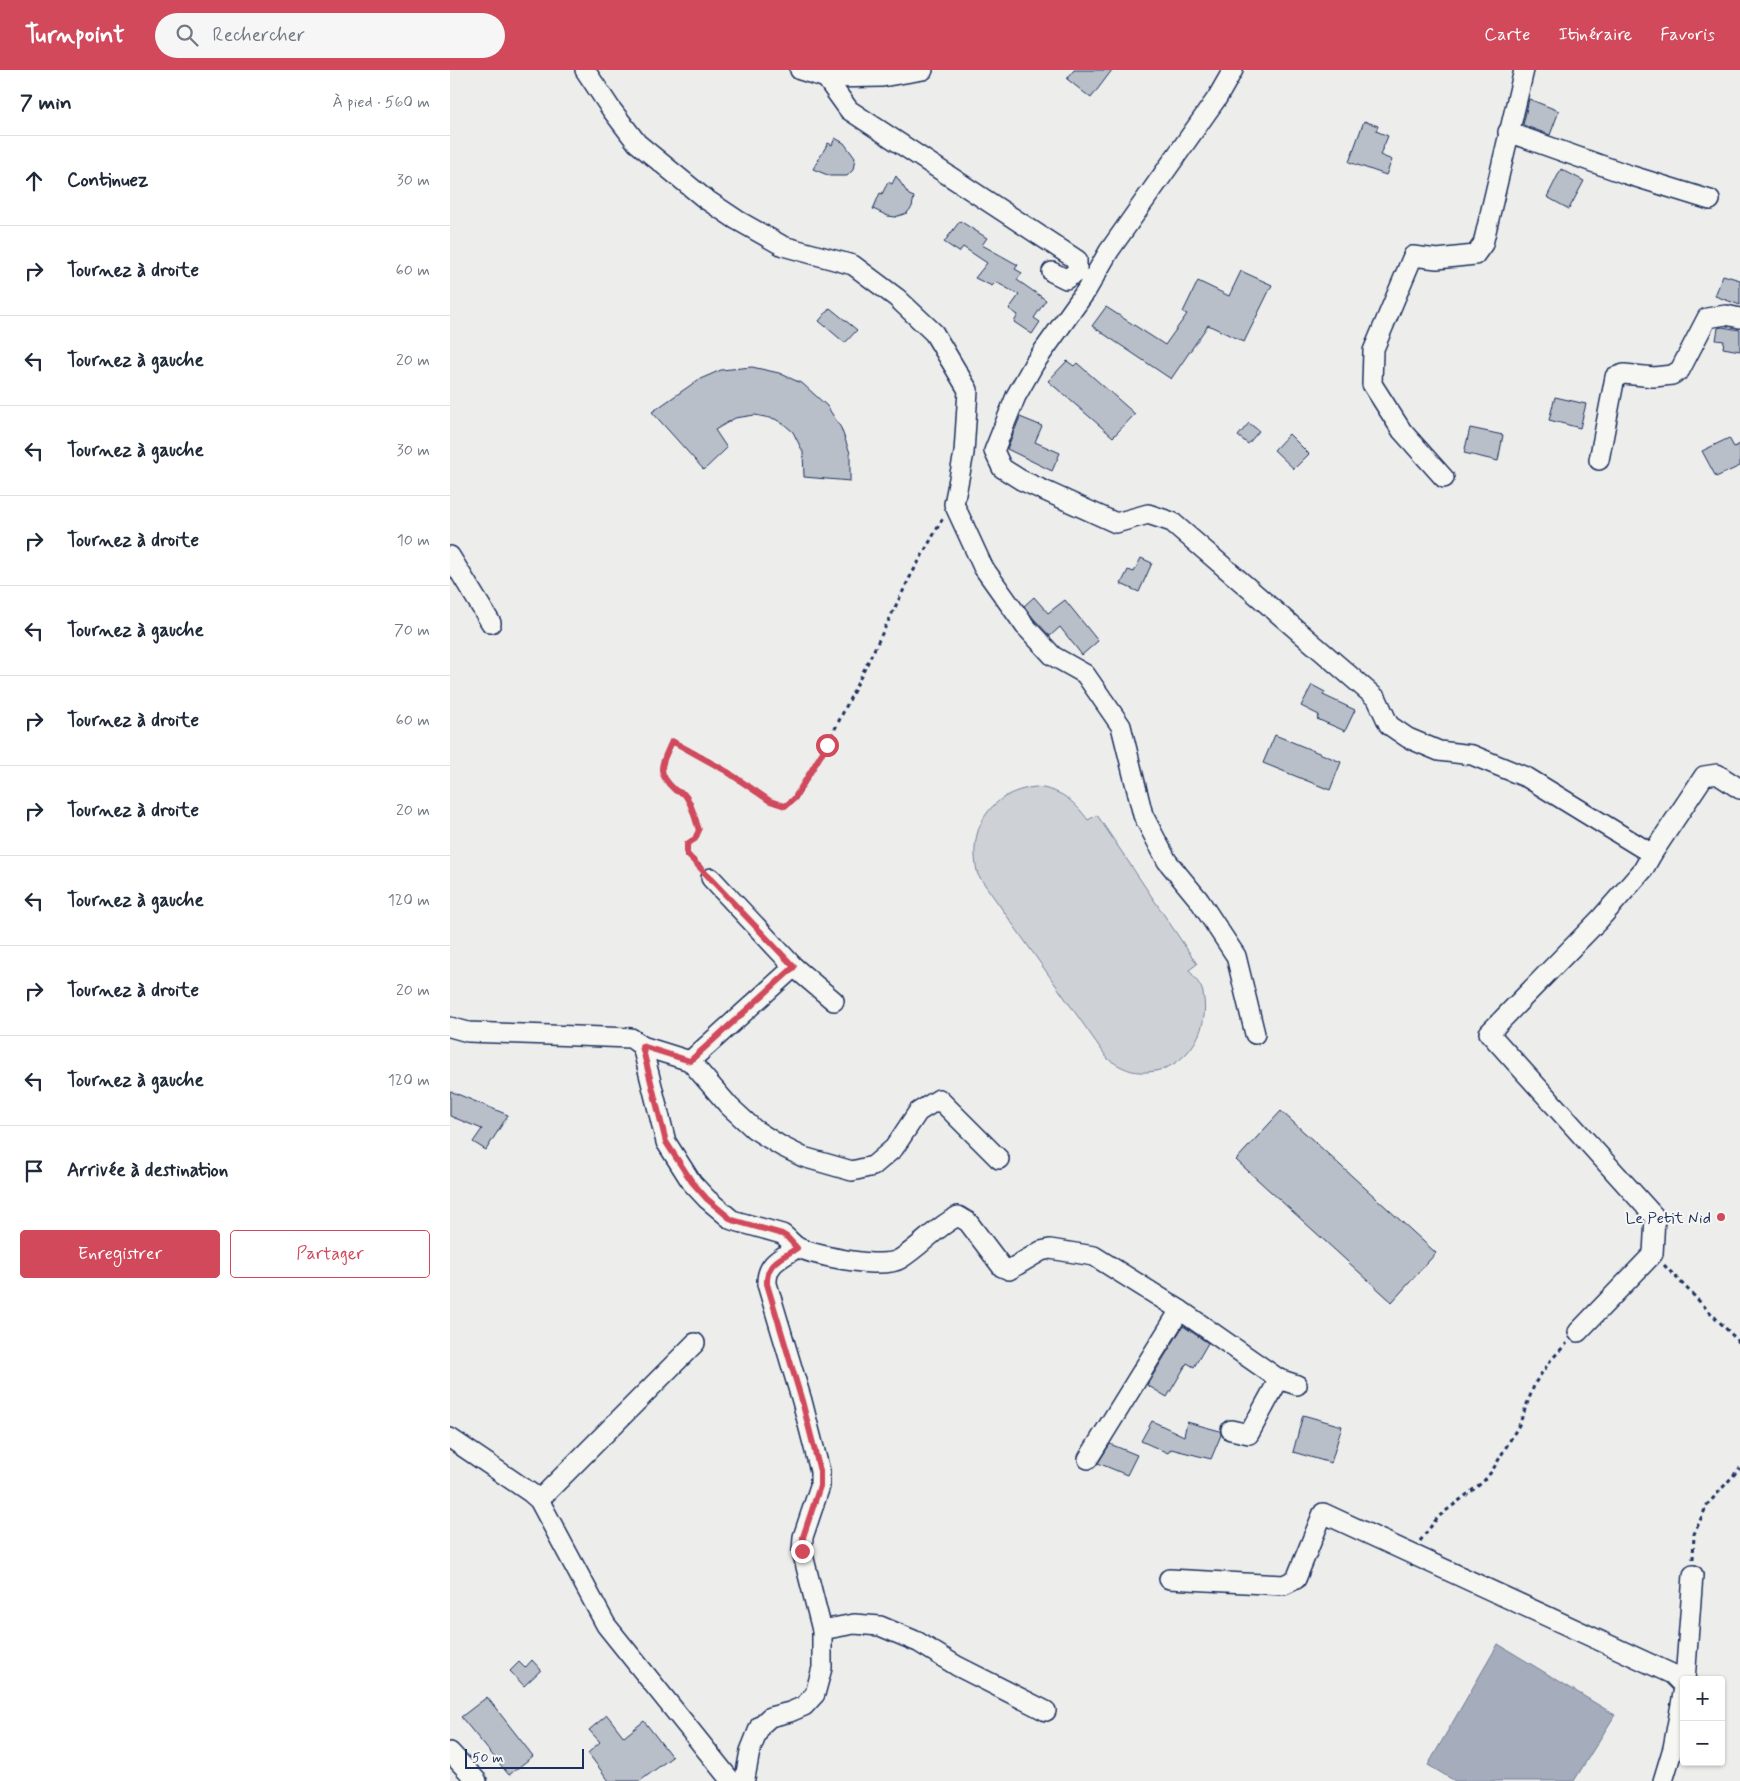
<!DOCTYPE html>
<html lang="fr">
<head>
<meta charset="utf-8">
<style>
	:root { --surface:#fff; --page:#f6f6f7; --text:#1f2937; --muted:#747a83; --line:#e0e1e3; --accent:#d1495b }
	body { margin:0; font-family:Mynerve,sans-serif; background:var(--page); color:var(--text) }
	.controls { position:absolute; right:15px; bottom:15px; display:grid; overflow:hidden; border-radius:5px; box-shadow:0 1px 4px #0004 }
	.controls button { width:45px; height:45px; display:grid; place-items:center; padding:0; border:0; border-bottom:1px solid var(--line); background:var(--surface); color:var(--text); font:25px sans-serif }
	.scale { position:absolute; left:15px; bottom:12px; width:119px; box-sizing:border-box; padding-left:5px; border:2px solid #1b2f5e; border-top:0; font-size:14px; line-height:18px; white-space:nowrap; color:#1b2f5e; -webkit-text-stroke:4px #f6f6f2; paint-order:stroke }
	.stop { position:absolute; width:15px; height:15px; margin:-11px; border:4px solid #d1495b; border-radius:50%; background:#fff }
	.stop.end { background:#d1495b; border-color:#fff; box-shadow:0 1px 5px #0008 }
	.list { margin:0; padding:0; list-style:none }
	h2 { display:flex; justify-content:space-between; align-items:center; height:65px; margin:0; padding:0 20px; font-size:21px }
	h2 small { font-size:16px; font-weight:400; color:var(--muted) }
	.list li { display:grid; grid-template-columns:32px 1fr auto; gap:15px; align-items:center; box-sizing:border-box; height:90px; padding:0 20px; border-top:1px solid var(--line) }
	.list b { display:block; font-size:19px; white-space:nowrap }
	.list em { font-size:16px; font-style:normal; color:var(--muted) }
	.actions { display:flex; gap:10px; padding:15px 20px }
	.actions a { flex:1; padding:11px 0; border:1px solid var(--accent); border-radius:5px; text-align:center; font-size:18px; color:var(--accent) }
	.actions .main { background:var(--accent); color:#fff }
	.icon { flex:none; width:28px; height:28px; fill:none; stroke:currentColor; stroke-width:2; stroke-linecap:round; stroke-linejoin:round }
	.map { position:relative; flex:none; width:1290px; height:1711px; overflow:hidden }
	header { display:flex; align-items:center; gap:30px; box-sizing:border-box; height:70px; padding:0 25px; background:var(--accent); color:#fff }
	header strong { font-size:24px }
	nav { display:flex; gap:28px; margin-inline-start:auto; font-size:18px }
	.search { width:350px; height:45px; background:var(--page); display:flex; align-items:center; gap:12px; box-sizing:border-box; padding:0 18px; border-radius:28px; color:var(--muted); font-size:19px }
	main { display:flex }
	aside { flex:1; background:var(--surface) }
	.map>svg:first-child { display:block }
	.green { fill:#ced2d7; stroke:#74809a }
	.water { fill:#a5acbc; stroke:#6e7a96 }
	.building { fill:#b9bfc8; stroke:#1b2f5e }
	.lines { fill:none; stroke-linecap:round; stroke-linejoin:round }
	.minor-casing { stroke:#1b2f5e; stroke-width:22 }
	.path { stroke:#1b2f5e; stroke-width:3; stroke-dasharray:4 4; stroke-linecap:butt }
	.minor { stroke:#f6f6f2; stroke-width:19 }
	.route { stroke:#d1495b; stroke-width:6 }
	.poi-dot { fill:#d1495b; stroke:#f6f6f2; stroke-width:2 }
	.labels { text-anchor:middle; stroke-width:4; stroke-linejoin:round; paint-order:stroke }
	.poi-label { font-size:16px; fill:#1b2f5e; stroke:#f6f6f2; text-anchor:end }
</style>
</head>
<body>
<header>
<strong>Turnpoint</strong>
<div class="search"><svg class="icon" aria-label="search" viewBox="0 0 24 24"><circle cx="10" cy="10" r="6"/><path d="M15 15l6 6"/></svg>Rechercher</div>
<nav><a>Carte</a><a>Itinéraire</a><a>Favoris</a></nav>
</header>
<main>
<aside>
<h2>7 min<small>À pied · 560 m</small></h2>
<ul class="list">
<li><svg class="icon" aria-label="ahead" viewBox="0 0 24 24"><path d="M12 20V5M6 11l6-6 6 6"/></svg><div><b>Continuez</b></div><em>30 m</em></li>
<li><svg class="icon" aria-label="right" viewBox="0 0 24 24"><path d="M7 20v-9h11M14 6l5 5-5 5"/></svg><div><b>Tournez à droite</b></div><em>60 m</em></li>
<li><svg class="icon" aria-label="left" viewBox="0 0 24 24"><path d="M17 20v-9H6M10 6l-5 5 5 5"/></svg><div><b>Tournez à gauche</b></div><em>20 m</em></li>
<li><svg class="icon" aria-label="left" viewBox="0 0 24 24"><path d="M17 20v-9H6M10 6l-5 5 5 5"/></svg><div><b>Tournez à gauche</b></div><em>30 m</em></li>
<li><svg class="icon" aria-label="right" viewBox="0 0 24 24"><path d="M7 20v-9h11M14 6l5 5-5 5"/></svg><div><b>Tournez à droite</b></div><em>10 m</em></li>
<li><svg class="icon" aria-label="left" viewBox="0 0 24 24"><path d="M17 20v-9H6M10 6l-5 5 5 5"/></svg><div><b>Tournez à gauche</b></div><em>70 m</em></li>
<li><svg class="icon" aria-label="right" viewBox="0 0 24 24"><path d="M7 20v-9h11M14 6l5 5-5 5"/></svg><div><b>Tournez à droite</b></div><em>60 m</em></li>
<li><svg class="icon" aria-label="right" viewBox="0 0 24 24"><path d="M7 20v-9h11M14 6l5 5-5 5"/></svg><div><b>Tournez à droite</b></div><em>20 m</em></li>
<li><svg class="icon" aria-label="left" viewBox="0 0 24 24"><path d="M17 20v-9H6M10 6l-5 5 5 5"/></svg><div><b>Tournez à gauche</b></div><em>120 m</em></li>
<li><svg class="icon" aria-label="right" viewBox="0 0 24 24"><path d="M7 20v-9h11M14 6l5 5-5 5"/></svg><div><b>Tournez à droite</b></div><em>20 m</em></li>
<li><svg class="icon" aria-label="left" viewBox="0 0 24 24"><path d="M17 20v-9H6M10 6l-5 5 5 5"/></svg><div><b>Tournez à gauche</b></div><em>120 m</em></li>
<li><svg class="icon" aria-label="arrive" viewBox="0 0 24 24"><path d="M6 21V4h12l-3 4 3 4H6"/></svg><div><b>Arrivée à destination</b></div></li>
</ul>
<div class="actions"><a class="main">Enregistrer</a><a>Partager</a></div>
</aside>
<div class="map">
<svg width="1290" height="1711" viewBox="0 0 1290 1711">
	<rect width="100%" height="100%" fill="#edeeec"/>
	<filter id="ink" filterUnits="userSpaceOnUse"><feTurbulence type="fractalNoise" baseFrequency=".02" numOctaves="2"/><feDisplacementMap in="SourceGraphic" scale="10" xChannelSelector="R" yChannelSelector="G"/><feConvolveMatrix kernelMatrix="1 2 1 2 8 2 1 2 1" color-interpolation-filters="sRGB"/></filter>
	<g filter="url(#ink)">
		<path class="green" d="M585,717C610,719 624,731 638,750L647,745L747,894L739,900C744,907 752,916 753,923C762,963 732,1005 690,1002C679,1002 667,995 658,989L528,805C516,761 539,722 585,717Z"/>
		<polygon class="water" points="1048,1574 1165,1645 1124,1711 1005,1711 978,1695"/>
		<g class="building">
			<polygon points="624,0 662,0 641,28 617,9"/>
			<polygon points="1079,29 1109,41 1100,65 1073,55"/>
			<polygon points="914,51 928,56 926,61 938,66 930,85 942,90 936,105 899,92"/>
			<polygon points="385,68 394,73 405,88 403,100 397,106 380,106 363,99 378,73 382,75"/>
			<polygon points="1111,99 1134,111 1119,139 1097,127"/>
			<polygon points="446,106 459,125 464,127 462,137 457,143 445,147 438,146 423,139 430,123 432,124 438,112 442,114"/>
			<polygon points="510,151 537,168 532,175 568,195 565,199 572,203 567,210 596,230 584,248 590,252 582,264 564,252 568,245 559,239 569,225 546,212 542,216 525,208 537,193 513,177 509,182 494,172"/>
			<polygon points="791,201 822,215 794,272 758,255 721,309 642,256 656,237 715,275 737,244 733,242 748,211 779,226"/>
			<polygon points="1273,205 1290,210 1290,235 1265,226"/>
			<polygon points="380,238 407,260 395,273 369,251"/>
			<polygon points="1272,257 1290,260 1290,281 1273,278 1274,271 1266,270 1268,258"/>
			<polygon points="617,291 624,296 627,293 685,344 663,367 598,311"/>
			<polygon points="302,297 329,303 353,314 377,336 391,358 400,383 400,411 354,407 353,382 343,362 335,355 325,349 305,345 285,348 265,360 277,378 254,400 202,342 248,310 271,300"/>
			<polygon points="1105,327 1136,334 1130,358 1099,350"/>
			<polygon points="570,347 592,356 585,372 610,383 602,401 557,379"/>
			<polygon points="799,353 809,361 798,374 788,366"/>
			<polygon points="1020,358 1053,365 1048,391 1014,383"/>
			<polygon points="839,364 859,384 844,399 824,380"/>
			<polygon points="1279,368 1284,377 1290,374 1290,396 1266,407 1252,381"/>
			<polygon points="691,488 702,493 689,522 671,514 678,500 684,502"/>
			<polygon points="584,527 598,543 615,530 648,571 632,585 610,557 600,566 584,549 574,536"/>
			<polygon points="862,615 875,622 873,625 905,640 895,661 867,649 869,645 851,636"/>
			<polygon points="825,665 891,692 880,720 813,693"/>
			<polygon points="0,1021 58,1045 36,1080 23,1072 32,1059 0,1046"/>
			<polygon points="831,1041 986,1183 942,1232 786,1090"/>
			<polygon points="733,1256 758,1273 744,1297 737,1293 717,1327 697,1315"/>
			<polygon points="853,1345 892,1356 881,1393 843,1382"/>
			<polygon points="702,1351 734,1366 737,1352 770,1361 771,1365 761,1389 721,1379 718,1383 691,1371"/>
			<polygon points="660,1374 687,1385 677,1405 648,1393"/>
			<polygon points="82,1590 91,1600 74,1616 60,1601 69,1592 75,1598"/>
			<polygon points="37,1627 83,1686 59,1705 11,1647"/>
			<polygon points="157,1645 174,1667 194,1651 222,1687 190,1711 159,1711 138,1683 150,1672 139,1660"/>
		</g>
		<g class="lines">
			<g class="minor-casing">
				<g id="minor">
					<polyline points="135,0 161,39 187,73 254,128 287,150 333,176 403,195 447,228 484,263 518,320 514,383 504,434 533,497 575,556 603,586 635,604 671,656 693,745 717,791 749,830 786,886 805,964"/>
					<polyline points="350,0 376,8 399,40 627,190 627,202 616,209 602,202"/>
					<polyline points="783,0 767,28 659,181 636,221 584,294 566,326 544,381 552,398 571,410 666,453 698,444 722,452 927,629 939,655 958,668 989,681 1022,685 1078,708 1202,784 1254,706 1267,704 1290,719"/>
					<polyline points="376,8 432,7 473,0"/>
					<polyline points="1058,62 1176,104 1260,130"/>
					<polyline points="1149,390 1165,307 1174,304 1204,307 1222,305 1230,300 1257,248 1276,245 1290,248"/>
					<polyline points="994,408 952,361 922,314 923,281 963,186 987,189 1025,185 1033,174 1074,0"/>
					<polyline points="0,486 41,553"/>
					<polyline points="261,808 344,897 384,931"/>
					<polyline points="0,957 18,962 181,968 192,976 240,991 279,1036 304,1059 331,1076 353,1087 402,1101 423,1096 444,1078 468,1042 489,1029 549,1089"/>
					<path d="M192,976L216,1072L242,1113L257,1129L282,1150L332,1164C338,1168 343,1175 349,1178C368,1186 433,1200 450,1189C471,1176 486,1157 508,1146L518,1152L552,1197L559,1200L591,1181L600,1179L644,1186L730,1240L638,1389"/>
					<polyline points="240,991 344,897"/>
					<polyline points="730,1240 829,1309 847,1315"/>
					<polyline points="1128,1262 1203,1184 1205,1147 1039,963 1149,850 1193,800 1202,784"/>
					<polyline points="781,1360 799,1364 829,1309"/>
					<polyline points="0,1368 81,1423 89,1430 156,1555 281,1711"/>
					<polyline points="89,1430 245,1273"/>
					<polyline points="719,1509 834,1515 846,1509 873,1443 1222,1604 1234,1616"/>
					<polyline points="372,1560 404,1554 430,1556 468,1572 507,1596 596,1641"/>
					<polyline points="1235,1610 1243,1505"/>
					<polyline points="0,1682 27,1711"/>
					<path d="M293,1711L295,1708L300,1681L310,1656L320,1647L340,1642L354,1636L365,1624L372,1598V1560L352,1481L353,1467L370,1416V1401L352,1331L317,1214C316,1193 331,1188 347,1178"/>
					<polyline points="1213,1711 1223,1678 1234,1618"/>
				</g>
			</g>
			<g class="path">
				<path d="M251,797L237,784V774L245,769L249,760C245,750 242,732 234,724C231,722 226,722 224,719C204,701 213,692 223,671L277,701L319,731L335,736L345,729L377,675L459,509L493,448"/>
				<polyline points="1214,1195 1290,1273"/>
				<polyline points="970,1471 988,1447 1033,1412 1042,1401 1069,1355 1085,1313 1100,1291 1117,1273"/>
				<polyline points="1243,1489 1244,1464 1257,1435 1290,1398"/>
			</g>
			<use href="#minor" class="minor"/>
		</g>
	</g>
	<g class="lines" filter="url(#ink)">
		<path class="route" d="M352,1481L353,1467L370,1416V1401L352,1331L317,1214C316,1192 331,1189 347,1178L337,1167L332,1164L282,1150L257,1129L242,1112L216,1072L192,976L240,991L344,897L237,784V774L245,769L249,760C245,750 242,732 234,724C231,722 226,722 224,719C204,701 213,692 222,671L276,701L320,731L335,736L344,729L377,675"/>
	</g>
	<circle class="poi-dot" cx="1271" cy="1147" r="5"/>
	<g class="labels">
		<g class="poi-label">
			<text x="1261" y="1153">Le Petit Nid</text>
		</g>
	</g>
</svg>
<div class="controls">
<button>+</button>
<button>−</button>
</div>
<div class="scale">50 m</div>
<div class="stop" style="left:377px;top:675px"></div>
<div class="stop end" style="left:352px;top:1481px"></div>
</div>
</main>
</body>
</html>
